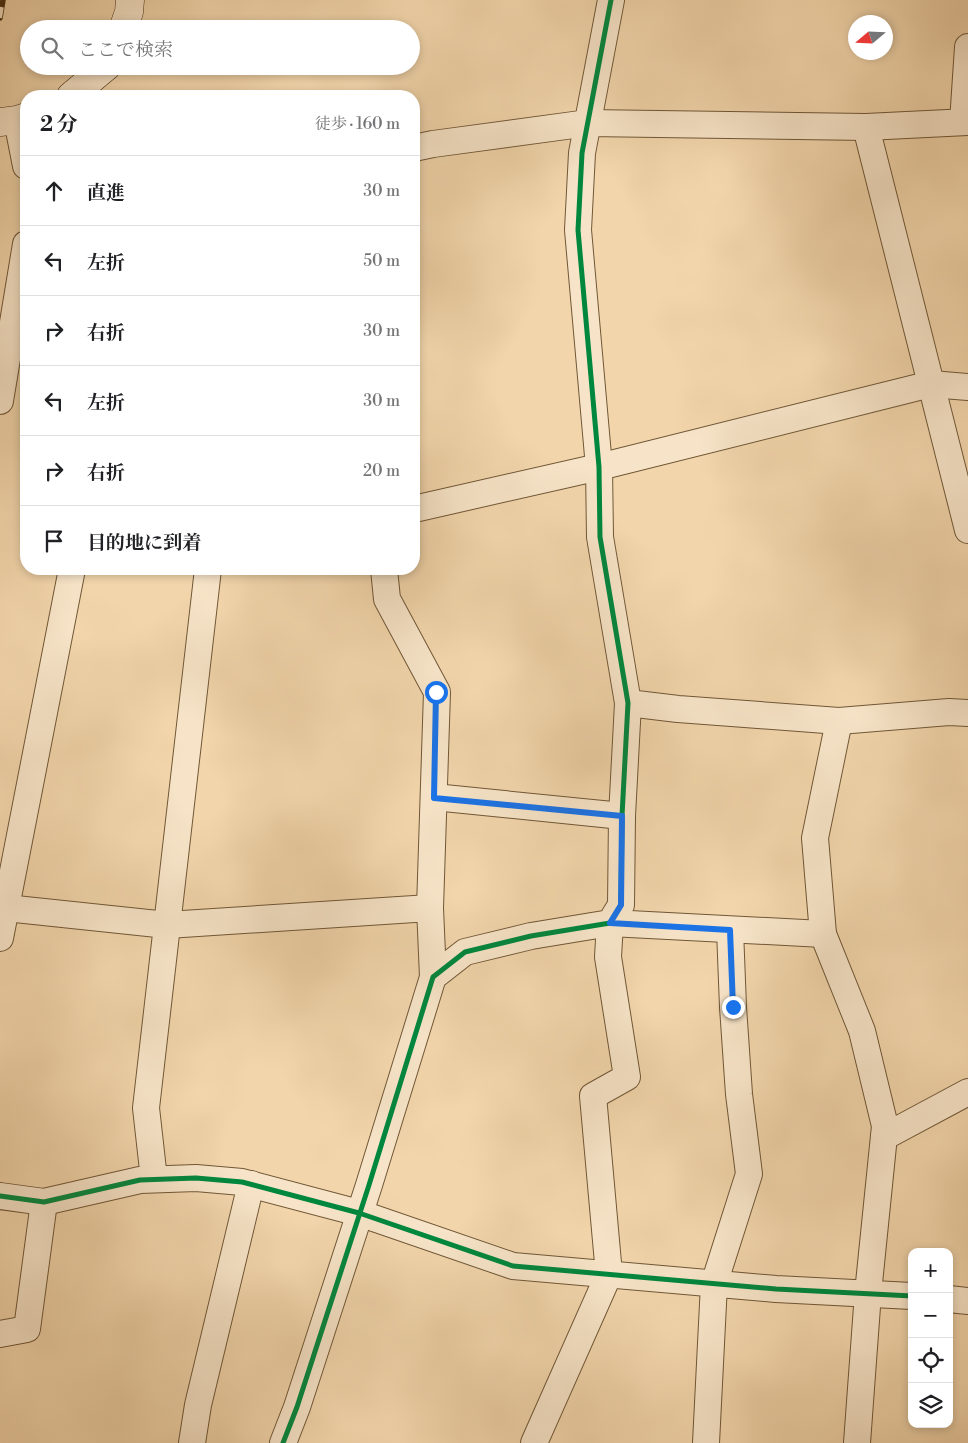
<!DOCTYPE html>
<html lang="ja">
<head>
<meta charset="utf-8">
<style>
	:root { --surface:#fff; --page:#f6f6f6; --text:#202124; --muted:#757577; --line:#e0e0e0 }
	body { margin:0; font-family:"Libre Bodoni","Noto Serif JP",serif; background:var(--page); color:var(--text) }
	.controls { position:absolute; right:15px; bottom:15px; display:grid; overflow:hidden; border-radius:10px; box-shadow:0 2px 8px #0003 }
	.controls button { width:45px; height:45px; display:grid; place-items:center; padding:0; border:0; border-bottom:1px solid var(--line); background:var(--surface); color:var(--text); font:25px sans-serif }
	.compass { position:absolute; left:848px; top:15px; width:45px; height:45px; border-radius:50%; background:var(--surface); box-shadow:0 2px 8px #0003; rotate:251deg }
	.stop { position:absolute; width:15px; height:15px; margin:-11px; border:4px solid #1a73e8; border-radius:50%; background:#fff }
	.stop.end { background:#1a73e8; border-color:#fff; box-shadow:0 1px 5px #0008 }
	.list { margin:0; padding:0; list-style:none }
	h2 { display:flex; justify-content:space-between; align-items:center; height:65px; margin:0; padding:0 20px; font-size:21px }
	h2 small { font-size:16px; font-weight:400; color:var(--muted) }
	.list li { display:grid; grid-template-columns:32px 1fr auto; gap:15px; align-items:center; box-sizing:border-box; height:70px; padding:0 20px; border-top:1px solid var(--line) }
	.list b { display:block; font-size:19px; white-space:nowrap }
	.list em { font-size:16px; font-style:normal; color:var(--muted) }
	.icon { flex:none; width:28px; height:28px; fill:none; stroke:currentColor; stroke-width:2; stroke-linecap:round; stroke-linejoin:round }
	.map { position:relative; flex:none; width:968px; height:1443px; overflow:hidden }
	.search { position:absolute; background:var(--surface); box-shadow:0 2px 8px #0003; left:20px; top:20px; width:400px; height:55px; display:flex; align-items:center; gap:12px; box-sizing:border-box; padding:0 18px; border-radius:28px; color:var(--muted); font-size:19px }
	.panel { position:absolute; background:var(--surface); box-shadow:0 2px 8px #0003; left:20px; top:90px; width:400px; height:485px; border-radius:20px }
	.map>svg:first-child { display:block }
	.lines { fill:none; stroke-linecap:round; stroke-linejoin:round }
	.street-casing { stroke:#705736; stroke-width:28 }
	.secondary-casing { stroke:#452d0f; stroke-width:29 }
	.street { stroke:#f7e4c8; stroke-width:26 }
	.secondary { stroke:#f7e4c8; stroke-width:28 }
	.rail-casing { stroke:#452d0f; stroke-width:5.5 }
	.rail { stroke:#f7e4c8; stroke-width:4; stroke-dasharray:11; stroke-linecap:butt }
	.cycleway-casing { stroke:#f7e4c8; stroke-width:8 }
	.cycleway { stroke:#00873e; stroke-width:5 }
	.route { stroke:#1a73e8; stroke-width:6 }
</style>
</head>
<body>
<div class="map">
<svg width="968" height="1443" viewBox="0 0 968 1443">
	<rect width="100%" height="100%" fill="#f2d5ab"/>
	<filter id="stains"><feTurbulence type="fractalNoise" baseFrequency=".004" numOctaves="4"/><feColorMatrix values="0 0 0 0 .2 0 0 0 0 .09 0 0 0 0 .02 0 0 0 .5 -.17"/></filter>
	<radialGradient id="worn" r=".72"><stop offset=".6" stop-color="#630" stop-opacity="0"/><stop offset="1" stop-color="#630" stop-opacity=".3"/></radialGradient>
	<g class="lines">
		<g class="street-casing">
			<g id="street">
				<polyline points="17,120 26,166"/>
				<polyline points="963,122 968,47"/>
				<polyline points="866,127 968,530"/>
				<polyline points="414,148 433,144 588,123 866,127 968,122"/>
				<polyline points="0,401 26,244"/>
				<polyline points="414,509 599,467 931,384 968,387"/>
				<polyline points="384,569 387,599 437,692 430,908"/>
				<polyline points="628,703 678,709 839,721 949,712 968,713"/>
				<polyline points="839,721 815,838 823,934 862,1031 885,1126 868,1293 857,1443"/>
				<polyline points="434,797 622,816"/>
				<polyline points="6,908 167,925 430,908 433,977"/>
				<polyline points="0,938 72,569"/>
				<polyline points="884,1137 968,1092"/>
				<polyline points="154,1179 146,1108 208,569"/>
				<polyline points="0,1196 44,1202 140,1180 196,1178 242,1182 359,1213 513,1266 776,1289 912,1296"/>
				<polyline points="949,1299 968,1301"/>
				<polyline points="0,1334 27,1329 44,1202"/>
				<polyline points="192,1443 198,1405 251,1184"/>
				<polyline points="283,1443 297,1407 369,1185 433,977 465,952 531,936 610,923 621,905 622,816 628,703 600,537 599,467 578,230 582,153 611,0"/>
				<polyline points="534,1443 609,1274 593,1096 627,1077 608,957 610,923 823,934"/>
				<polyline points="706,1443 714,1284 749,1174 739,1094 733,1007 730,930"/>
			</g>
		</g>
		<g class="secondary-casing">
			<g id="secondary">
				<polyline points="123,29 129,12 130,0"/>
				<polyline points="71,96 107,66"/>
				<polyline points="0,122 17,120 26,117"/>
			</g>
		</g>
		<use href="#street" class="street"/>
		<use href="#secondary" class="secondary"/>
		<g class="rail-casing">
			<polyline id="rail" points="0,18 3,0"/>
		</g>
		<use href="#rail" class="rail"/>
		<g class="cycleway-casing">
			<g id="cycleway">
				<polyline points="0,1196 44,1202 140,1180 196,1178 242,1182 359,1213 513,1266 776,1289 912,1296"/>
				<polyline points="283,1443 297,1407 369,1185 433,977 465,952 531,936 610,923 621,905 622,816 628,703 600,537 599,467 578,230 582,153 611,0"/>
			</g>
		</g>
		<use href="#cycleway" class="cycleway"/>
	</g>
	<g class="lines">
		<polyline class="route" points="436,692 434,798 622,816 621,905 610,923 730,930 733,1007"/>
	</g>
	<rect width="100%" height="100%" filter="url(#stains)"/>
	<rect width="100%" height="100%" fill="url(#worn)"/>
</svg>
<div class="controls">
<button>+</button>
<button>−</button>
<button><svg class="icon" aria-label="locate" viewBox="0 0 24 24"><circle cx="12" cy="12" r="6"/><path d="M12 2v4M12 18v4M2 12h4M18 12h4"/></svg></button>
<button><svg class="icon" aria-label="layers" viewBox="0 0 24 24"><path d="M12 4l9 5-9 5-9-5zM3 14l9 5 9-5"/></svg></button>
</div>
<svg class="compass" viewBox="-18 -18 36 36"><path d="M0-13l5 13h-10z" fill="#e53935"/><path d="M0 13l5-13h-10z" fill="#757577"/></svg>
<div class="stop" style="left:436px;top:692px"></div>
<div class="stop end" style="left:733px;top:1007px"></div>
<div class="search"><svg class="icon" aria-label="search" viewBox="0 0 24 24"><circle cx="10" cy="10" r="6"/><path d="M15 15l6 6"/></svg>ここで検索</div>
<section class="panel">
<h2>2 分<small>徒歩 · 160 m</small></h2>
<ul class="list">
<li><svg class="icon" aria-label="ahead" viewBox="0 0 24 24"><path d="M12 20V5M6 11l6-6 6 6"/></svg><div><b>直進</b></div><em>30 m</em></li>
<li><svg class="icon" aria-label="left" viewBox="0 0 24 24"><path d="M17 20v-9H6M10 6l-5 5 5 5"/></svg><div><b>左折</b></div><em>50 m</em></li>
<li><svg class="icon" aria-label="right" viewBox="0 0 24 24"><path d="M7 20v-9h11M14 6l5 5-5 5"/></svg><div><b>右折</b></div><em>30 m</em></li>
<li><svg class="icon" aria-label="left" viewBox="0 0 24 24"><path d="M17 20v-9H6M10 6l-5 5 5 5"/></svg><div><b>左折</b></div><em>30 m</em></li>
<li><svg class="icon" aria-label="right" viewBox="0 0 24 24"><path d="M7 20v-9h11M14 6l5 5-5 5"/></svg><div><b>右折</b></div><em>20 m</em></li>
<li><svg class="icon" aria-label="arrive" viewBox="0 0 24 24"><path d="M6 21V4h12l-3 4 3 4H6"/></svg><div><b>目的地に到着</b></div></li>
</ul>
</section>
</div>
</body>
</html>
